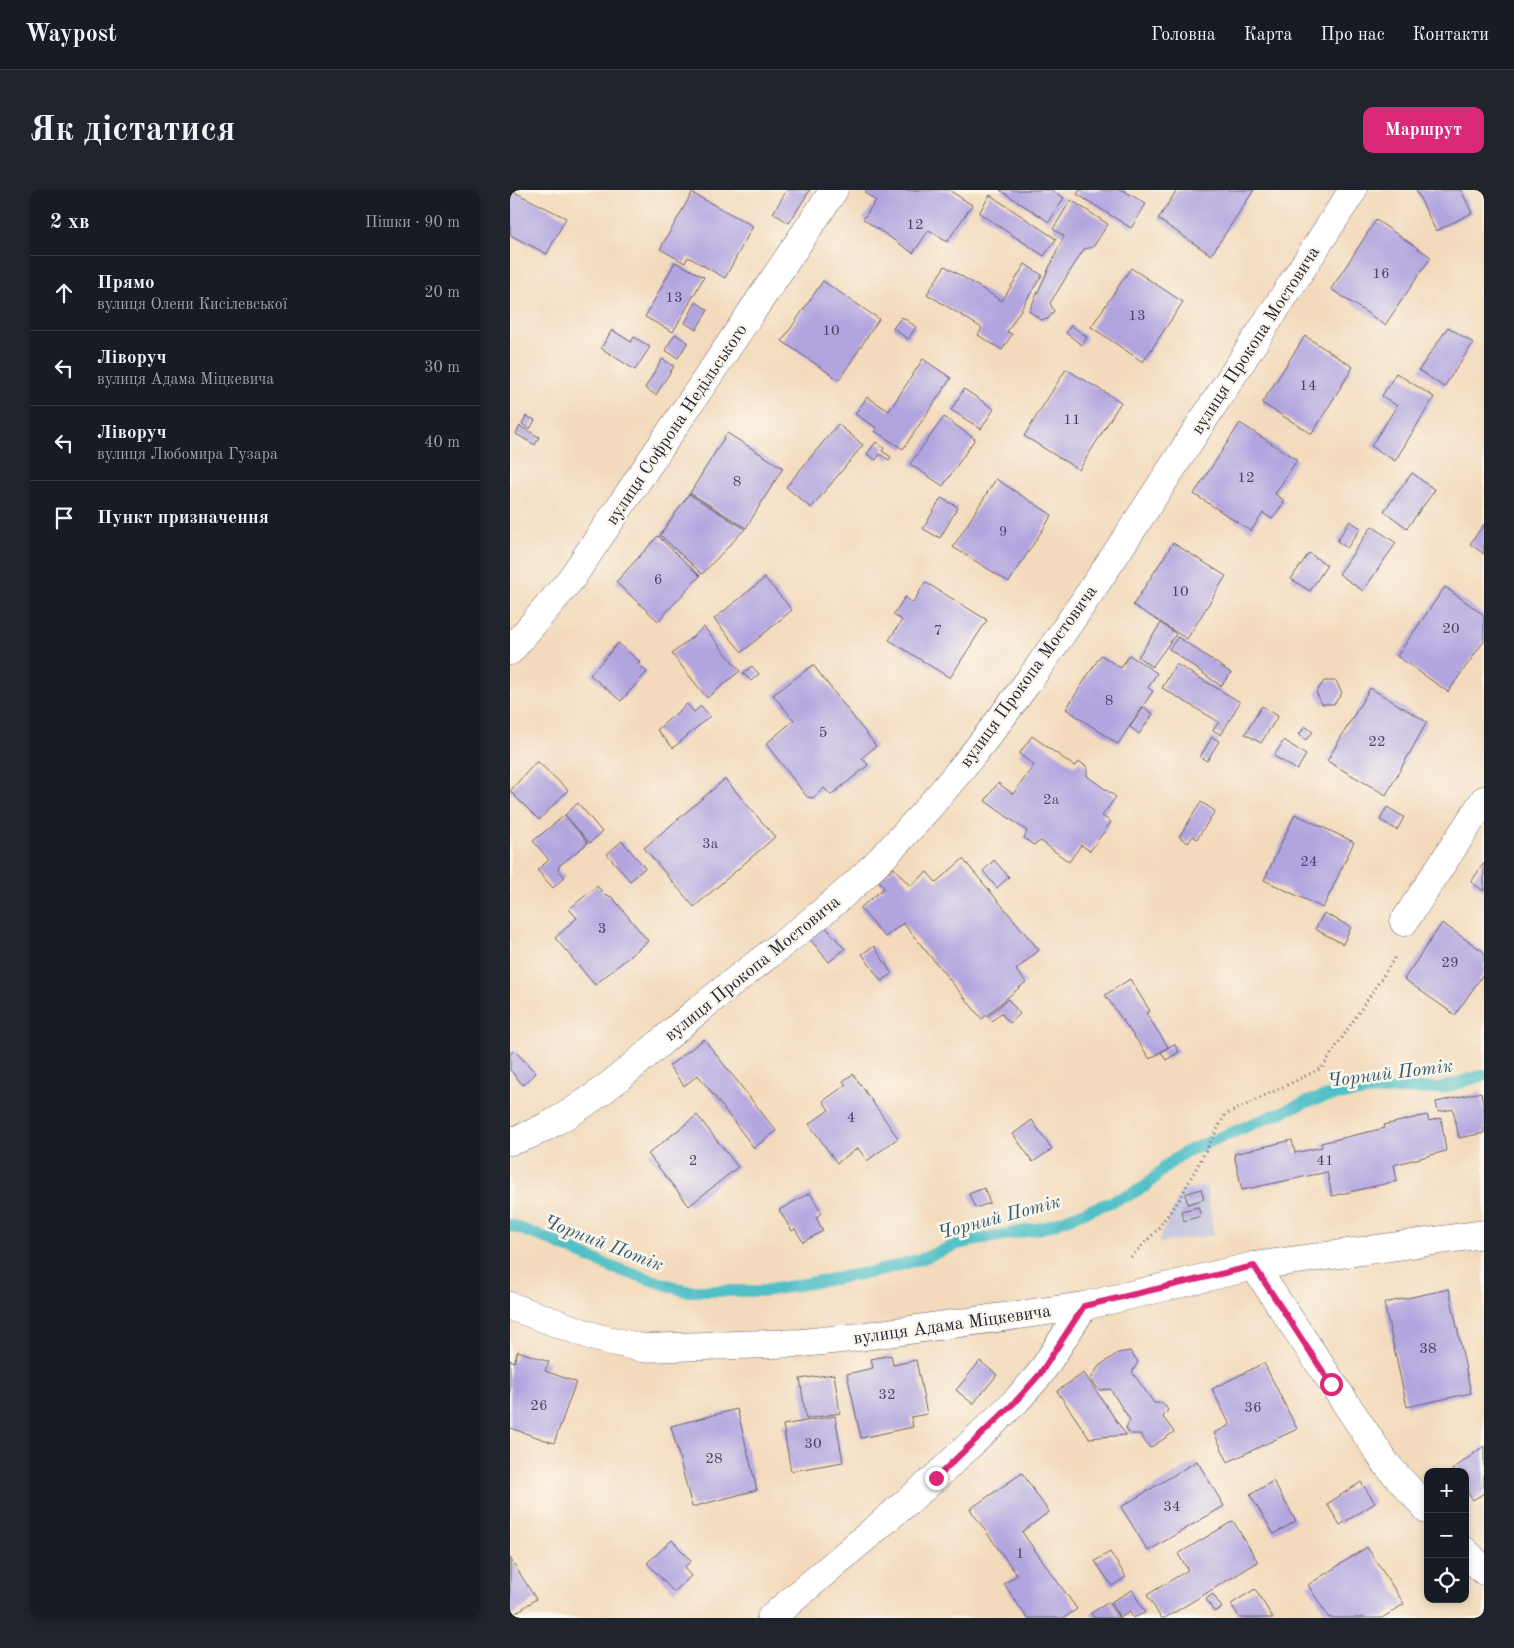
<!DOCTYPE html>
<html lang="uk">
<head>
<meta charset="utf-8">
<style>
	:root { --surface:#171b24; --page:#20242c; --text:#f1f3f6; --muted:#9ea1a6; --line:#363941; --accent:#db2777 }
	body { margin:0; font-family:"Old Standard TT",serif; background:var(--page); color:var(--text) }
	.controls { position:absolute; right:15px; bottom:15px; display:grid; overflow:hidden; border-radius:10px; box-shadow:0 2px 8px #0003 }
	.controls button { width:45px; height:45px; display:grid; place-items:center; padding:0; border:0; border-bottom:1px solid var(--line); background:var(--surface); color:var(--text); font:25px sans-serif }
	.stop { position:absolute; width:15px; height:15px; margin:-11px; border:4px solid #db2777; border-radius:50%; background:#fff }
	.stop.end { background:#db2777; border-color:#fff; box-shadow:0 1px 5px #0008 }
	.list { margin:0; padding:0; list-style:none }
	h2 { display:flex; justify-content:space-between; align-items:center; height:65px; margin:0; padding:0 20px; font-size:21px }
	h2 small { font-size:16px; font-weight:400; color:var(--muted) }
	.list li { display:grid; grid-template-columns:32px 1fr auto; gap:15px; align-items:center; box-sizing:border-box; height:75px; padding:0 20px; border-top:1px solid var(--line) }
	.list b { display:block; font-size:19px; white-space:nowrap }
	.list p { margin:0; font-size:16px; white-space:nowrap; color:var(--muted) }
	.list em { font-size:16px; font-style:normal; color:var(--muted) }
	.icon { flex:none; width:28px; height:28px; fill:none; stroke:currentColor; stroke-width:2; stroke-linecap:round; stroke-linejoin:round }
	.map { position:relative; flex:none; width:974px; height:1428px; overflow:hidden; border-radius:10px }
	header { display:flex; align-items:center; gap:30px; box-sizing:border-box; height:70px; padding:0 25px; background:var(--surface); border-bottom:1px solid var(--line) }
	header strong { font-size:24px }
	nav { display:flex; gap:28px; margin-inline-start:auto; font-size:18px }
	.intro { display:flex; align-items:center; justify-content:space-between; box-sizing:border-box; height:120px; padding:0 30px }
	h1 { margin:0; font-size:35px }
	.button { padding:12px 22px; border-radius:10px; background:var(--accent); color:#fff; font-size:18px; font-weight:700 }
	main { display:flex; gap:30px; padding:0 30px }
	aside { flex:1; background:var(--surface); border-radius:10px; box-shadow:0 2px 8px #0003 }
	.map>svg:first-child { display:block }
	.industrial { fill:#c1c2dd }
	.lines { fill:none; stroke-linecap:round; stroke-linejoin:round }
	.stream { stroke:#51bfc6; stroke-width:12 }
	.building { fill:#b2a5df }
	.minor-casing { stroke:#6b6268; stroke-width:29 }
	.tertiary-casing { stroke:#6b6268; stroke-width:29 }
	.path { stroke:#6b6268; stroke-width:3; stroke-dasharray:1 4; stroke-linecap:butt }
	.minor { stroke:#fff; stroke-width:28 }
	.tertiary { stroke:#fff; stroke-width:28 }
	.route { stroke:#db2777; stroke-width:6 }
	.labels { text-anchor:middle; stroke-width:5; stroke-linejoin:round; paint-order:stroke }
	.number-label { font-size:15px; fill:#464364 }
	.street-label { font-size:18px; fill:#22223b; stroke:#fbf7ec }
	.water-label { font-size:19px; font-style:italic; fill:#32596c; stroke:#fbf7ec }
</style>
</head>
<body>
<header>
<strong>Waypost</strong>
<nav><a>Головна</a><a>Карта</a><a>Про нас</a><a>Контакти</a></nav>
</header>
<div class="intro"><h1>Як дістатися</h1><a class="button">Маршрут</a></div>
<main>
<aside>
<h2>2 хв<small>Пішки · 90 m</small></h2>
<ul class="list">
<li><svg class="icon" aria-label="ahead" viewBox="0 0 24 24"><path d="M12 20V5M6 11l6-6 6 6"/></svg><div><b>Прямо</b><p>вулиця Олени Кисілевської</p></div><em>20 m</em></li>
<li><svg class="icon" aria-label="left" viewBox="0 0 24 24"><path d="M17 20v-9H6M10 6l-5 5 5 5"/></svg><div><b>Ліворуч</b><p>вулиця Адама Міцкевича</p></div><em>30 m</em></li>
<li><svg class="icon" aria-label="left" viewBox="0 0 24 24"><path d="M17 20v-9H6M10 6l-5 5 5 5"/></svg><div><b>Ліворуч</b><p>вулиця Любомира Гузара</p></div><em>40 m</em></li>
<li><svg class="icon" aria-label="arrive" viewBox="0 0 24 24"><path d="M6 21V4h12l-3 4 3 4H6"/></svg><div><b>Пункт призначення</b></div></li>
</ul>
</aside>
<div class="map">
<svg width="974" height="1428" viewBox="0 0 974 1428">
	<rect width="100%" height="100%" fill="#fbf7ec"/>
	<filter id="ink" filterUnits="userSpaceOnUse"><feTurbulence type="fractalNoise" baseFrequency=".02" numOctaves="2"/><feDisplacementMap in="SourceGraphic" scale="10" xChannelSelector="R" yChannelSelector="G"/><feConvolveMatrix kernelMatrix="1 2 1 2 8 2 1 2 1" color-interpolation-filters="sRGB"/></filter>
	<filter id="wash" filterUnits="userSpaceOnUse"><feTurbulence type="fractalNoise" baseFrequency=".0096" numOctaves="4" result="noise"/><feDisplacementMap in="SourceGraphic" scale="20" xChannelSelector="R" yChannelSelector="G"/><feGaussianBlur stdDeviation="1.12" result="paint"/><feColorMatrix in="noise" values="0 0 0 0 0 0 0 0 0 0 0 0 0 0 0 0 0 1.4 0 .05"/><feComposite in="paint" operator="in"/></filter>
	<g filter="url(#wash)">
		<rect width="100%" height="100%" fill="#f3dabc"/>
		<polygon class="industrial" points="696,996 704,1045 648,1053 672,999"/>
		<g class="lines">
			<polyline class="stream" points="0,1035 33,1047 101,1077 176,1101 254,1101 368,1081 411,1069 451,1053 536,1037 619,1005 636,996 656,976 675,962 796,912 818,906 866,900 932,898 974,885"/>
		</g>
		<g id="blocks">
			<g class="building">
				<polygon points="0,0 56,28 37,64 0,45"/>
				<polygon points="277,0 300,0 279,33 263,23"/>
				<polygon points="357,0 439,0 462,15 437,52 419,40 403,63 353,29 366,11 355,3"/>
				<polygon points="490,0 541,0 554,8 539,32"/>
				<polygon points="570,0 613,0 636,14 621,38 567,4"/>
				<polygon points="667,0 744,0 701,65 648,29"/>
				<polygon points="906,0 951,0 962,23 926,41"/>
				<polygon points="182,3 243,36 215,88 178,67 175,73 150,59"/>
				<polygon points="480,5 546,49 534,66 469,23"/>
				<polygon points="561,10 598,34 583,57 574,59 540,113 544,121 538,129 531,130 519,121 554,46 543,39"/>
				<polygon points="866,30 921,67 875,135 821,99"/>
				<polygon points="165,72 194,87 163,142 135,127"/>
				<polygon points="515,74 532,85 497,142 502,144 492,160 468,145 472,138 417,104 435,76 492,111"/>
				<polygon points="621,78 673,112 633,172 581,137"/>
				<polygon points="313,91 369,129 329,190 272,151"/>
				<polygon points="186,112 198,120 186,140 175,133"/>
				<polygon points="392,127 406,137 398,149 383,138"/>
				<polygon points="561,135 577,147 572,155 556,143"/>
				<polygon points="938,137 963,153 934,197 909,180"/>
				<polygon points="102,140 121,152 124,147 140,157 125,180 91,158"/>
				<polygon points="165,144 178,152 168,168 155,160"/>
				<polygon points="795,146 843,177 802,244 752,213"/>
				<polygon points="152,169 164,176 146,205 135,198"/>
				<polygon points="413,169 441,188 393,259 365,241 367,238 345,224 357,207 379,221"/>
				<polygon points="556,179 611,212 569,280 514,246"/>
				<polygon points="886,183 924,207 885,271 861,256 887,216 872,206"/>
				<polygon points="454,199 484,219 471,239 441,220"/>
				<polygon points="16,226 25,230 20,239 12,234"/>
				<polygon points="434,227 465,249 433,296 400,274"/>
				<polygon points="730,233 787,270 765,304 775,311 762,329 753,323 741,341 684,304"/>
				<polygon points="328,234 353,255 301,318 276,297"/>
				<polygon points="10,236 29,247 25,255 6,244"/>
				<polygon points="217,243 273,278 236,338 180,303"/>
				<polygon points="366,252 374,258 372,261 381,267 379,270 370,264 366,270 357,264"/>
				<polygon points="902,283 925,300 897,338 874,321"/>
				<polygon points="486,289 542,325 499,392 443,357"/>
				<polygon points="179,304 235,339 192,384 150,345"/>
				<polygon points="431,308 448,317 430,348 413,339"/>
				<polygon points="840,331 851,338 837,358 827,351"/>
				<polygon points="974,334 974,364 960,354"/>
				<polygon points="862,336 886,353 853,401 829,384"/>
				<polygon points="148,346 190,386 148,431 106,392"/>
				<polygon points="663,353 716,386 677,449 623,415"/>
				<polygon points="799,363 817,375 800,401 781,389"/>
				<polygon points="255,388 282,420 232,462 204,429"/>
				<polygon points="415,392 477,430 440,488 379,450 392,430 383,425 395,407 403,413"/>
				<polygon points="935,397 974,425 974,451 938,502 887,466"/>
				<polygon points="651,433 666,444 642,477 628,467"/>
				<polygon points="194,437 230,481 197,508 162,464"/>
				<polygon points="668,447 721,483 711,496 659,459"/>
				<polygon points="108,453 130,472 128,474 137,482 111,511 80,485"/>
				<polygon points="591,465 611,478 619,465 647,483 638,498 643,501 608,554 556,519"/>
				<polygon points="666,474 730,512 711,545 703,540 709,532 652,498"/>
				<polygon points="303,475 366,556 352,568 358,575 356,577 321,605 314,598 303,608 297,607 256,554 284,530 263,505"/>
				<polygon points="242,476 249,484 241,491 233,483"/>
				<polygon points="814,491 826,491 832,503 824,514 812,514 806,502"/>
				<polygon points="860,498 917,532 876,605 817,571"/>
				<polygon points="177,514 184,522 191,516 200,526 163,558 147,540"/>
				<polygon points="752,516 768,526 751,553 735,544"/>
				<polygon points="634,517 643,524 629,544 620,537"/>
				<polygon points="795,536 803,542 796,550 789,545"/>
				<polygon points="522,546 564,576 570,572 577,577 577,586 606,607 592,626 601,632 580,661 571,655 559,672 531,651 523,655 514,648 517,641 475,611 488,593 503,604 524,575 509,564"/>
				<polygon points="702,547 709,551 697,571 690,567"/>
				<polygon points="774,550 796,565 787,580 764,566"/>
				<polygon points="27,571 58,600 29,630 0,601"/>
				<polygon points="215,589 265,647 184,717 134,658"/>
				<polygon points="691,612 705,621 687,649 683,646 678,653 669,647"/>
				<polygon points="68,613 92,642 80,653 55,625"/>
				<polygon points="877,617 894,627 887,640 870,630"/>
				<polygon points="785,624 844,652 813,718 754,690"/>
				<polygon points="55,625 78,653 49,676 48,680 55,687 43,698 27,680 39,670 23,651"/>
				<polygon points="112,651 135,678 120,691 97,664"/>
				<polygon points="453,669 529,760 506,780 516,792 472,829 393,733 375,747 350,718 374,698 369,691 384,678 400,696 417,682 426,692"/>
				<polygon points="484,670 499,687 487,698 473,681"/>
				<polygon points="974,673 974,701 961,692"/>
				<polygon points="87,696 94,704 102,707 138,751 85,795 45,748 67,728 59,719"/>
				<polygon points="814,723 841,737 833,754 805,739"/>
				<polygon points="312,733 335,759 319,772 297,746"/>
				<polygon points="932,733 974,762 974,783 945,825 894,789"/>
				<polygon points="364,756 382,784 371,791 352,764"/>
				<polygon points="620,789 640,821 636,823 658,857 640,869 595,805"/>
				<polygon points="498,809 510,824 500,833 491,823 482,831 478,826"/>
				<polygon points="194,849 266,941 244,958 188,885 174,896 159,876"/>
				<polygon points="664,854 669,862 656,870 651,862"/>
				<polygon points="4,860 26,883 13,895 0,880 0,864"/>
				<polygon points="343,884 388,948 357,971 348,958 327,973 299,934 319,920 313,911 336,895 333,891"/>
				<polygon points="971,902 974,921 974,943 949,948 943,919 928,922 926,912"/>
				<polygon points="187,925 228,977 179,1016 138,964"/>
				<polygon points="917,925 919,931 931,928 936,961 884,975 887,991 822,1006 817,982 732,1000 724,964 782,950 785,963 812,957 811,953 875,938 874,935"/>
				<polygon points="522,930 542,959 523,972 503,944"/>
				<polygon points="474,998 480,1013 465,1018 459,1004"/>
				<polygon points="691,999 694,1009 678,1014 675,1004"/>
				<polygon points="300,1003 312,1023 306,1027 313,1041 293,1052 285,1039 282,1041 269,1020"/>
				<polygon points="688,1017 691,1026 674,1031 671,1021"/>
				<polygon points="939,1099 961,1203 897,1217 874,1113"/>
				<polygon points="8,1161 39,1172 35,1181 66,1192 44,1253 0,1238 0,1170 4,1172"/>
				<polygon points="620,1161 628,1172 622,1182 644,1213 653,1213 658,1220 653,1227 664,1242 640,1258 630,1244 621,1244 618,1242 616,1238 620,1230 600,1199 589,1200 581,1189 589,1176 608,1163"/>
				<polygon points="381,1165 383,1175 406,1170 417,1224 401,1227 403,1237 351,1248 337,1184 363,1178 361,1169"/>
				<polygon points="470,1171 487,1185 463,1214 446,1200"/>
				<polygon points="754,1173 787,1239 718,1272 704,1243 720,1235 702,1199"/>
				<polygon points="574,1183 616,1245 579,1248 547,1201"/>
				<polygon points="324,1184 330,1223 296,1229 290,1189"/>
				<polygon points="227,1219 247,1300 182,1317 161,1236"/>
				<polygon points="325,1226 333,1272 281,1281 273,1235"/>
				<polygon points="974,1256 974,1303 963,1310 955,1299 955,1282 943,1282 942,1280"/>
				<polygon points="687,1271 714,1316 638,1361 611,1317"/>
				<polygon points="512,1283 539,1322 512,1342 567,1419 554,1428 517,1428 494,1394 507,1385 460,1319"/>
				<polygon points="763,1291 786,1331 764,1344 740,1305"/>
				<polygon points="851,1292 865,1313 830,1335 817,1314"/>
				<polygon points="723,1331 748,1372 655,1428 651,1428 637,1405 678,1380 668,1364"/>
				<polygon points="162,1350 181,1371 174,1378 181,1386 164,1402 137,1373"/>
				<polygon points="857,1357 894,1414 872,1428 819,1428 798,1395"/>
				<polygon points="600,1362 616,1387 602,1396 585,1371"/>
				<polygon points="0,1368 26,1409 0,1427"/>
				<polygon points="745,1399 763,1428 730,1428 721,1414"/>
				<polygon points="622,1400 635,1423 623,1428 620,1422 610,1428 601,1412"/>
				<polygon points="703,1404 712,1418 704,1422 696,1409"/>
				<polygon points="599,1412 609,1428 584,1428 581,1423"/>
			</g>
		</g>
	</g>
	<g filter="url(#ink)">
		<use href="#blocks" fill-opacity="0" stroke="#6b6268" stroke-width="1"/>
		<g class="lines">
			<g class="minor-casing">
				<g id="minor">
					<polyline points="0,461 61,389 324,0"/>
					<polyline points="894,732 974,610"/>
					<path d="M0,951C15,948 28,941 41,934C95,905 138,862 185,823C247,771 317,725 374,666C476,561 558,437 638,315C706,210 775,105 843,0"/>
					<polyline points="744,1076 877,1275 918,1320"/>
					<polyline points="955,1361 974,1381"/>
					<polyline points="261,1428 425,1288 506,1211 530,1184 574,1116"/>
				</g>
			</g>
			<g class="tertiary-casing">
				<polyline id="tertiary" points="0,1116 85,1147 132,1158 292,1153 341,1148 574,1116 744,1076 974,1044"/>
			</g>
			<polyline class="path" points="621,1067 646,1041 669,1010 715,925 812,878 886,766"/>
			<use href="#minor" class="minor"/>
			<use href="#tertiary" class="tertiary"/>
		</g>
	</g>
	<g class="lines" filter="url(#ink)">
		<polyline class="route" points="426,1288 506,1211 530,1184 574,1116 744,1076 821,1194"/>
	</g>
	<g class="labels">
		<g class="number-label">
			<text x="405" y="39">12</text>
			<text x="871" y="88">16</text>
			<text x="164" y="112">13</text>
			<text x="627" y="130">13</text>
			<text x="321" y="145">10</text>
			<text x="798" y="200">14</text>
			<text x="562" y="234">11</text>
			<text x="736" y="292">12</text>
			<text x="227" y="296">8</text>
			<text x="493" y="346">9</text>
			<text x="148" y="394">6</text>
			<text x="670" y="406">10</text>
			<text x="941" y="443">20</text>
			<text x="428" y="445">7</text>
			<text x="599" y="515">8</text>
			<text x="313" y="547">5</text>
			<text x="867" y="556">22</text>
			<text x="541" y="614">2а</text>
			<text x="200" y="658">3а</text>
			<text x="799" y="676">24</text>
			<text x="92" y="743">3</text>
			<text x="940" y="777">29</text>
			<text x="341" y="932">4</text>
			<text x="183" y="975">2</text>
			<text x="815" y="975">41</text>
			<text x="918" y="1163">38</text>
			<text x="377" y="1209">32</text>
			<text x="29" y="1220">26</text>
			<text x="743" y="1222">36</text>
			<text x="303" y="1258">30</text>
			<text x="204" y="1273">28</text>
			<text x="662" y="1321">34</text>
			<text x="510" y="1368">1</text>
		</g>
		<g class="street-label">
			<text transform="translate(745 150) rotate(-57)" y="6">вулиця Прокопа Мостовича</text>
			<text transform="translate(166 234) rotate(-56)" y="6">вулиця Софрона Недільського</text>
			<text transform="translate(518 486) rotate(-54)" y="6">вулиця Прокопа Мостовича</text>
			<text transform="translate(242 778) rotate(-39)" y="6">вулиця Прокопа Мостовича</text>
			<text transform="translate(442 1134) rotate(-8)" y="6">вулиця Адама Міцкевича</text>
		</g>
		<g class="water-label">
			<text transform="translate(880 882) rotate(-7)" y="7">Чорний Потік</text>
			<text transform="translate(489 1026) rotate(-15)" y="7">Чорний Потік</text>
			<text transform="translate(94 1052) rotate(21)" y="7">Чорний Потік</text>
		</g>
	</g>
</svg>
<div class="controls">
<button>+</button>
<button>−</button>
<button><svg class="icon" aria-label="locate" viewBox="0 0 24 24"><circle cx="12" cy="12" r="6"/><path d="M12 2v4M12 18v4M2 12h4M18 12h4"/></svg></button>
</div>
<div class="stop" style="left:821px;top:1194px"></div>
<div class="stop end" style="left:426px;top:1288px"></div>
</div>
</main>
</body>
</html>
